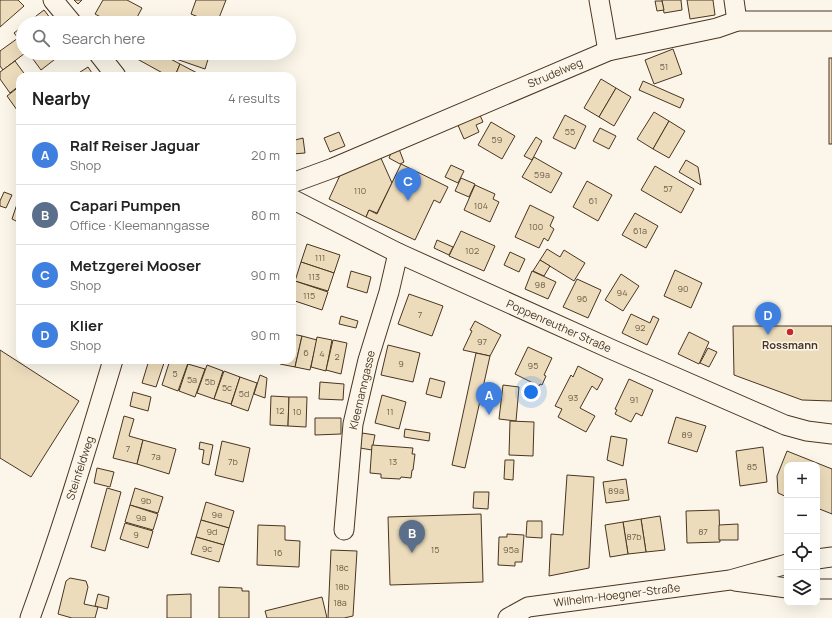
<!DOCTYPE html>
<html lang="en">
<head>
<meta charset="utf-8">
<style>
	:root { --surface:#fff; --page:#f2f2f2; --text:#222; --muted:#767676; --line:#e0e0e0; --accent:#7c3aed }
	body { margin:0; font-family:Manrope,sans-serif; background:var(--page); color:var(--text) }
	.controls { position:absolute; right:12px; bottom:12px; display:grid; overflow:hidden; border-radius:8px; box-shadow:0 4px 16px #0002 }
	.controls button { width:36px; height:36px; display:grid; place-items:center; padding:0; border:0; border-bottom:1px solid var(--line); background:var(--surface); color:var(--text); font:20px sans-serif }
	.you { position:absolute; left:531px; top:392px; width:14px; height:14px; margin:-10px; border:3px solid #fff; border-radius:50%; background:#1a73e8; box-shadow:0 0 0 6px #1a73e833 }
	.badge { display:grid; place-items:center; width:26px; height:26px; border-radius:50%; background:var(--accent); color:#fff; font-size:13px; font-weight:700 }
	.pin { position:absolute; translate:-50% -33px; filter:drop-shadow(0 1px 2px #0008) }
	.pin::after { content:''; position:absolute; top:21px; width:14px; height:12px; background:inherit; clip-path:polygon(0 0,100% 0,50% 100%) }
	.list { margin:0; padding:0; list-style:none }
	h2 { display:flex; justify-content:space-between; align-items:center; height:52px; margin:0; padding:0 16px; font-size:17px }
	h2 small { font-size:13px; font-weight:400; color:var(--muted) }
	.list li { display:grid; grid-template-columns:26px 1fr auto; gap:12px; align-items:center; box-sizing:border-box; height:60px; padding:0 16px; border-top:1px solid var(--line) }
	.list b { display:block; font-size:15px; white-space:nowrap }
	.list p { margin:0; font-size:13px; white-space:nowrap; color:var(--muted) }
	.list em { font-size:13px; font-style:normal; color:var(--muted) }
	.icon { flex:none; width:22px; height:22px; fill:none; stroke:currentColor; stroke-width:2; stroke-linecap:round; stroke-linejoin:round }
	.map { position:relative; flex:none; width:832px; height:618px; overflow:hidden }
	.search { position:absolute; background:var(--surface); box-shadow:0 4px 16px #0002; left:16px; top:16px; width:280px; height:44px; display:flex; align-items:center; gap:10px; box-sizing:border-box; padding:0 14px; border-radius:22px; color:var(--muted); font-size:15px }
	.panel { position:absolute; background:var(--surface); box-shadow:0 4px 16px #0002; left:16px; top:72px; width:280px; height:292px; border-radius:12px }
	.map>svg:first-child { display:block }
	.building { fill:#ecdcbc; stroke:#4a3520 }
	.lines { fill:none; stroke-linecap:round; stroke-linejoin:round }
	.minor-casing { stroke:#4a3520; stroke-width:21 }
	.minor { stroke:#fbf6e9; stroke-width:19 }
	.poi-dot { fill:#c62828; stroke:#fbf6e9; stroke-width:1.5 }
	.labels { text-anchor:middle; stroke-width:3; stroke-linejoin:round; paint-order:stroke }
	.number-label { font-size:9px; fill:#725f47 }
	.street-label { font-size:11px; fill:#4a3520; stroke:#fbf6e9 }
	.poi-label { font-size:11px; font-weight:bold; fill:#4a3520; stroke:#fbf6e9 }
</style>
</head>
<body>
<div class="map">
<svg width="832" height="618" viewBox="0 0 832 618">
	<rect width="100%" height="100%" fill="#fbf6e9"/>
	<g class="building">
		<polygon points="0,0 18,0 24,6 0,27"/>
		<polygon points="74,0 82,0 78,4"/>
		<polygon points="103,0 127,0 142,8 134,23 112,23 95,14"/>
		<polygon points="196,0 226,0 217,23 213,23 191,14"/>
		<polygon points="662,0 681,0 682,10 664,13"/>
		<polygon points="687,0 713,0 715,15 690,19"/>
		<polygon points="655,1 662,1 664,10 657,11"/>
		<polygon points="44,10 54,23 27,23"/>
		<polygon points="23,26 23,44 14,33"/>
		<polygon points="18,38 23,45 23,53 25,53 3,70 0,66 0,51"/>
		<polygon points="673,49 682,74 654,84 645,60"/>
		<polygon points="32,53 63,53 41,70 30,55"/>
		<polygon points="134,53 159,53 180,64 175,76 168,76 130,55"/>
		<polygon points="178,53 210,53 205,69 176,59"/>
		<rect x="829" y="58" width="3" height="86"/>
		<polygon points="15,61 26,76 20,76 20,85 10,93 0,79 0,72"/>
		<polygon points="180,64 199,74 198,76 175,76"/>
		<polygon points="88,67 94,76 74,76"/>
		<polygon points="601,79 616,88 599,117 584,108"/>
		<polygon points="643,81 684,99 680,108 639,90"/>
		<polygon points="20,86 20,107 17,110 7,96"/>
		<polygon points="616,88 631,97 614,126 599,117"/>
		<polygon points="654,112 669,121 653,149 637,139"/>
		<polygon points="479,113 483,122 476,125 479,132 464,139 457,123"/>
		<polygon points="565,115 586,126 575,149 553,138"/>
		<polygon points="669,121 685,131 669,158 653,149"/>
		<polygon points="491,122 515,136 502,159 478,145"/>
		<polygon points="600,128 616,136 609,149 593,141"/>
		<polygon points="292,131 294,131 295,140 303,138 305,153 292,154"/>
		<polygon points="339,132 345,146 330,152 324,138"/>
		<polygon points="536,137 542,141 532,160 524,156"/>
		<polygon points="399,149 404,162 400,164 389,158 391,153"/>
		<polygon points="380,156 392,183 377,213 369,210 366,217 329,199 342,171"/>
		<polygon points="534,157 562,173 551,193 522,177"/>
		<polygon points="686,160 698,167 701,185 679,172"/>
		<polygon points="401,164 448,187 440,203 434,200 415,240 366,217 369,210 377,214"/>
		<polygon points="451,165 464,171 458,183 445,177"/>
		<polygon points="655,166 694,189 681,213 641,190"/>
		<polygon points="461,178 475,184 469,197 455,191"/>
		<polygon points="587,181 612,195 598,221 573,207"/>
		<polygon points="475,185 495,194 493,199 499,202 490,222 464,210"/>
		<polygon points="4,192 12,195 6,208 0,206 0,201"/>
		<polygon points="18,201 20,202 20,223 12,219"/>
		<polygon points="530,205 554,217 550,226 554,229 548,241 544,238 539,248 515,237"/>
		<polygon points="635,213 658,226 646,248 622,235"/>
		<polygon points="461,231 495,246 484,271 449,256"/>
		<polygon points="437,240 453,247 449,255 434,248"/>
		<polygon points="307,244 340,255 334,273 301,262"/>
		<polygon points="547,249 560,257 564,250 585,263 574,281 540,260"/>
		<polygon points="510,252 525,259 519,272 504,265"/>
		<polygon points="540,260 550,266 544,276 533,271"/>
		<polygon points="301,262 334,273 328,291 295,281"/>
		<polygon points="675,270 702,283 691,308 664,296"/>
		<polygon points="351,271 371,277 367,293 347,287"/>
		<polygon points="532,271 556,282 548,299 525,289"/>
		<polygon points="621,274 639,286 623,311 605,300"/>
		<polygon points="577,279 601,290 588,318 563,307"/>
		<polygon points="295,281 328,292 322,310 292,300 292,289"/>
		<polygon points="409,294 443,306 432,336 398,324"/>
		<polygon points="631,314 650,323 653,316 659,319 647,345 622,333"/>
		<polygon points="341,316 358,321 356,328 339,324"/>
		<polygon points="475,321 501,335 490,356 463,350 472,331 470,330"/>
		<polygon points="733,326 832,326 832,401 802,400 734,375"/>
		<polygon points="689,332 709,342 699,364 678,354"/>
		<polygon points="292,334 302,336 295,367 280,364 281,360 292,360"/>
		<polygon points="302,336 317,340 310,370 295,367"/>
		<polygon points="317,337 332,340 326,371 311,367"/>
		<polygon points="333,340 347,343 341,374 326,370"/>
		<polygon points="388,345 420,353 413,382 381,375"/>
		<polygon points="528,347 552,358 544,375 546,376 542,385 540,384 539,386 515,374"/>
		<polygon points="708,348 717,352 709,367 700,363"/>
		<polygon points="0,350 79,401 31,477 0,458"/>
		<polygon points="476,353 490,356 465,468 452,465"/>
		<polygon points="149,360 165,360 156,387 142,383"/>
		<polygon points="170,360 178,360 188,363 178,391 162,385"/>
		<polygon points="188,364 205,369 195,397 179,391"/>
		<polygon points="207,365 223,371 214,399 197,393"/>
		<polygon points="578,366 603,379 597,390 592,386 580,408 595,416 586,432 558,417 562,409 555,406 571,375 573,377"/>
		<polygon points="224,371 240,377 231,404 214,399"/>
		<polygon points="260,375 267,378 265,398 254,394"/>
		<polygon points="240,377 257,383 248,411 231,405"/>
		<polygon points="430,378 445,382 441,398 426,394"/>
		<polygon points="629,379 653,390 642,416 636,413 631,422 615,414 617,410 615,409"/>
		<polygon points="320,382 344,384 343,400 319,399"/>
		<polygon points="503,385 519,387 516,421 499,419"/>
		<polygon points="133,392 151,397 148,411 130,406"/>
		<polygon points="382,395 406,402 399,429 375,423"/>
		<polygon points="271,396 289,397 288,426 270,425"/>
		<polygon points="289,397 307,397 306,427 288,426"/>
		<polygon points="124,416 134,419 129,436 143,440 137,464 113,458"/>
		<polygon points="676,417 706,426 697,452 668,443"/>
		<polygon points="315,418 341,418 341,434 315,435"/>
		<polygon points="510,421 534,422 533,456 509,455"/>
		<polygon points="405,429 430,433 429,441 404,437"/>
		<polygon points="362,433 375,435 372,450 360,448"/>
		<polygon points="611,436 627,439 623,466 607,460"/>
		<polygon points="143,440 176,449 169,474 137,464"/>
		<polygon points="222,441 250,448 243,482 215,475"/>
		<polygon points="200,442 213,445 209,465 202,463 204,450 199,449"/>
		<polygon points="372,445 413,448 412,454 415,454 413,470 412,470 411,478 401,477 400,479 381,478 381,474 370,473"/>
		<polygon points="763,447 767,482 740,486 736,451"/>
		<polygon points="787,451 832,469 832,514 817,508 817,465 787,465 787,497 778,493 777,476"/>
		<polygon points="505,460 514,460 513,480 504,479"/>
		<polygon points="97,468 114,472 110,487 94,483"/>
		<polygon points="567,475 594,477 589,568 549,576 551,534 563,535"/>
		<polygon points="626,479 629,500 606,503 603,482"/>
		<polygon points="107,488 121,492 105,551 91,547"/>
		<polygon points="135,488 163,497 158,513 130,505"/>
		<polygon points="474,492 489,492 488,509 473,508"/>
		<polygon points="206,502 234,511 229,528 201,520"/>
		<polygon points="130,505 158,514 153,530 125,522"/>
		<polygon points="719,510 720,542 687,543 686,511"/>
		<polygon points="481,514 483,582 390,585 388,517"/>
		<polygon points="660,516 665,550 646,552 641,519"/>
		<polygon points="641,519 646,552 628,554 623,522"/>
		<polygon points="201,520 229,528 224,545 196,537"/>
		<polygon points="527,521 542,521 542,538 526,537"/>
		<polygon points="623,522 628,554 610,557 605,525"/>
		<polygon points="125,523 153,531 148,548 120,539"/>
		<polygon points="738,524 738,540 719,540 719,525"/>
		<polygon points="258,525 285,526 285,540 300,541 299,567 257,565"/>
		<polygon points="507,534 524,535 522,562 515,562 515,566 498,565 499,537 507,537"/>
		<polygon points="196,537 224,545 219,562 191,554"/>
		<polygon points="331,550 357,551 353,616 344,618 328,618"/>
		<polygon points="70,578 86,581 88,587 84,604 98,607 95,618 72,618 58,614 66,581"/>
		<polygon points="219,587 242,588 242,591 249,591 249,618 219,618"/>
		<polygon points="98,594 109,597 107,609 95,606"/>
		<polygon points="191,594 191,618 167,618 167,595"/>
		<polygon points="322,597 327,618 267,618 265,611"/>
	</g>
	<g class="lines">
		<g class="minor-casing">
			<g id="minor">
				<polyline points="53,0 72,23"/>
				<polyline points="599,0 608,51"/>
				<polyline points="734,0 737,21"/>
				<polyline points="98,53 116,76"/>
				<polyline points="292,183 333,168 608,51 717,28 737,21 832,21"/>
				<polyline points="292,199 398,253 613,350 785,425 807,431 832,434"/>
				<polyline points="344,530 353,424 368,360 389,292 398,253"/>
				<polyline points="817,559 832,557"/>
				<polyline points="735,581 787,588"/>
				<polyline points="817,589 832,589"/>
				<path d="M30,618C61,533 87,447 113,360"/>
				<polyline points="508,618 528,607 730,580 787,564"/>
			</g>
		</g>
		<use href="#minor" class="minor"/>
	</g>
	<circle class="poi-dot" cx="790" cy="332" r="4"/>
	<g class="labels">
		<g class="number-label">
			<text x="664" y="70">51</text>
			<text x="570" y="135">55</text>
			<text x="497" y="143">59</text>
			<text x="542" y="178">59a</text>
			<text x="668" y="192">57</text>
			<text x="360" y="194">110</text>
			<text x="593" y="204">61</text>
			<text x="481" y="209">104</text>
			<text x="536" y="230">100</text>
			<text x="640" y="234">61a</text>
			<text x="472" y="254">102</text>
			<text x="320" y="261">111</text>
			<text x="314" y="280">113</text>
			<text x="540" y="288">98</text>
			<text x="683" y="292">90</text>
			<text x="622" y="296">94</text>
			<text x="309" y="299">115</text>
			<text x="582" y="302">96</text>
			<text x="420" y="318">7</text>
			<text x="640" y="331">92</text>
			<text x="482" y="345">97</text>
			<text x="306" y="356">6</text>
			<text x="322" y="357">4</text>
			<text x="337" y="360">2</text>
			<text x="401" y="367">9</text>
			<text x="533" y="369">95</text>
			<text x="175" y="377">5</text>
			<text x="192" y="383">5a</text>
			<text x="210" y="385">5b</text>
			<text x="227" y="391">5c</text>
			<text x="244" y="397">5d</text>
			<text x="573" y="401">93</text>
			<text x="634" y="403">91</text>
			<text x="280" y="414">12</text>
			<text x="297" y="415">10</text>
			<text x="390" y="415">11</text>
			<text x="687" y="438">89</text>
			<text x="128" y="452">7</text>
			<text x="156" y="460">7a</text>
			<text x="233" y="465">7b</text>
			<text x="393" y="465">13</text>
			<text x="752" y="470">85</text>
			<text x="616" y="494">89a</text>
			<text x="146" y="504">9b</text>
			<text x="217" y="518">9e</text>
			<text x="141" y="521">9a</text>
			<text x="212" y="535">9d</text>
			<text x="703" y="535">87</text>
			<text x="136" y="538">9</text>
			<text x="634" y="540">87b</text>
			<text x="207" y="552">9c</text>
			<text x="435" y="553">15</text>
			<text x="511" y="553">95a</text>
			<text x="278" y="556">16</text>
			<text x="342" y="571">18c</text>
			<text x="342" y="590">18b</text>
			<text x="340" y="606">18a</text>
		</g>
		<g class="street-label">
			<text transform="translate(555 73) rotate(-23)" y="4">Strudelweg</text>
			<text transform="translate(559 326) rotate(24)" y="4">Poppenreuther Straße</text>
			<text transform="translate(362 390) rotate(-77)" y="4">Kleemanngasse</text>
			<text transform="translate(80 468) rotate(-72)" y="4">Steinfeldweg</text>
			<text transform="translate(617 595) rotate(-7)" y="4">Wilhelm-Hoegner-Straße</text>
		</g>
		<g class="poi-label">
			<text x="790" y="349">Rossmann</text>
		</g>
	</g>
</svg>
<div class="controls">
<button>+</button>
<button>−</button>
<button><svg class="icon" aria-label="locate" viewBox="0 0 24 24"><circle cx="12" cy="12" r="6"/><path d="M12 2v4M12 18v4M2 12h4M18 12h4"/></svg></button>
<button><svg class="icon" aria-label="layers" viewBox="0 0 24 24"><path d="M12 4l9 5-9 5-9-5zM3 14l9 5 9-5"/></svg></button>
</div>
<div class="you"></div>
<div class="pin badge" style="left:489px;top:415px;background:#3f7fe0">A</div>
<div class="pin badge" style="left:412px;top:553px;background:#5c6f8a">B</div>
<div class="pin badge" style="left:408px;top:201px;background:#3f7fe0">C</div>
<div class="pin badge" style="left:768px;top:335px;background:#3f7fe0">D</div>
<div class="search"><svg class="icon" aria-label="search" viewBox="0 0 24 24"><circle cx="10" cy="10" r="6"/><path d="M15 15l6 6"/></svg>Search here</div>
<section class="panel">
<h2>Nearby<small>4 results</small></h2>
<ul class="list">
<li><span class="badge" style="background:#3f7fe0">A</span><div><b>Ralf Reiser Jaguar</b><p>Shop</p></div><em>20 m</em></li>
<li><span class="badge" style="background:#5c6f8a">B</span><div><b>Capari Pumpen</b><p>Office · Kleemanngasse</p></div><em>80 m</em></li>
<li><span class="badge" style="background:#3f7fe0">C</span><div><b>Metzgerei Mooser</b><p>Shop</p></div><em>90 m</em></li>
<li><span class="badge" style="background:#3f7fe0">D</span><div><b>Klier</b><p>Shop</p></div><em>90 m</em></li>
</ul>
</section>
</div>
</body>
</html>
